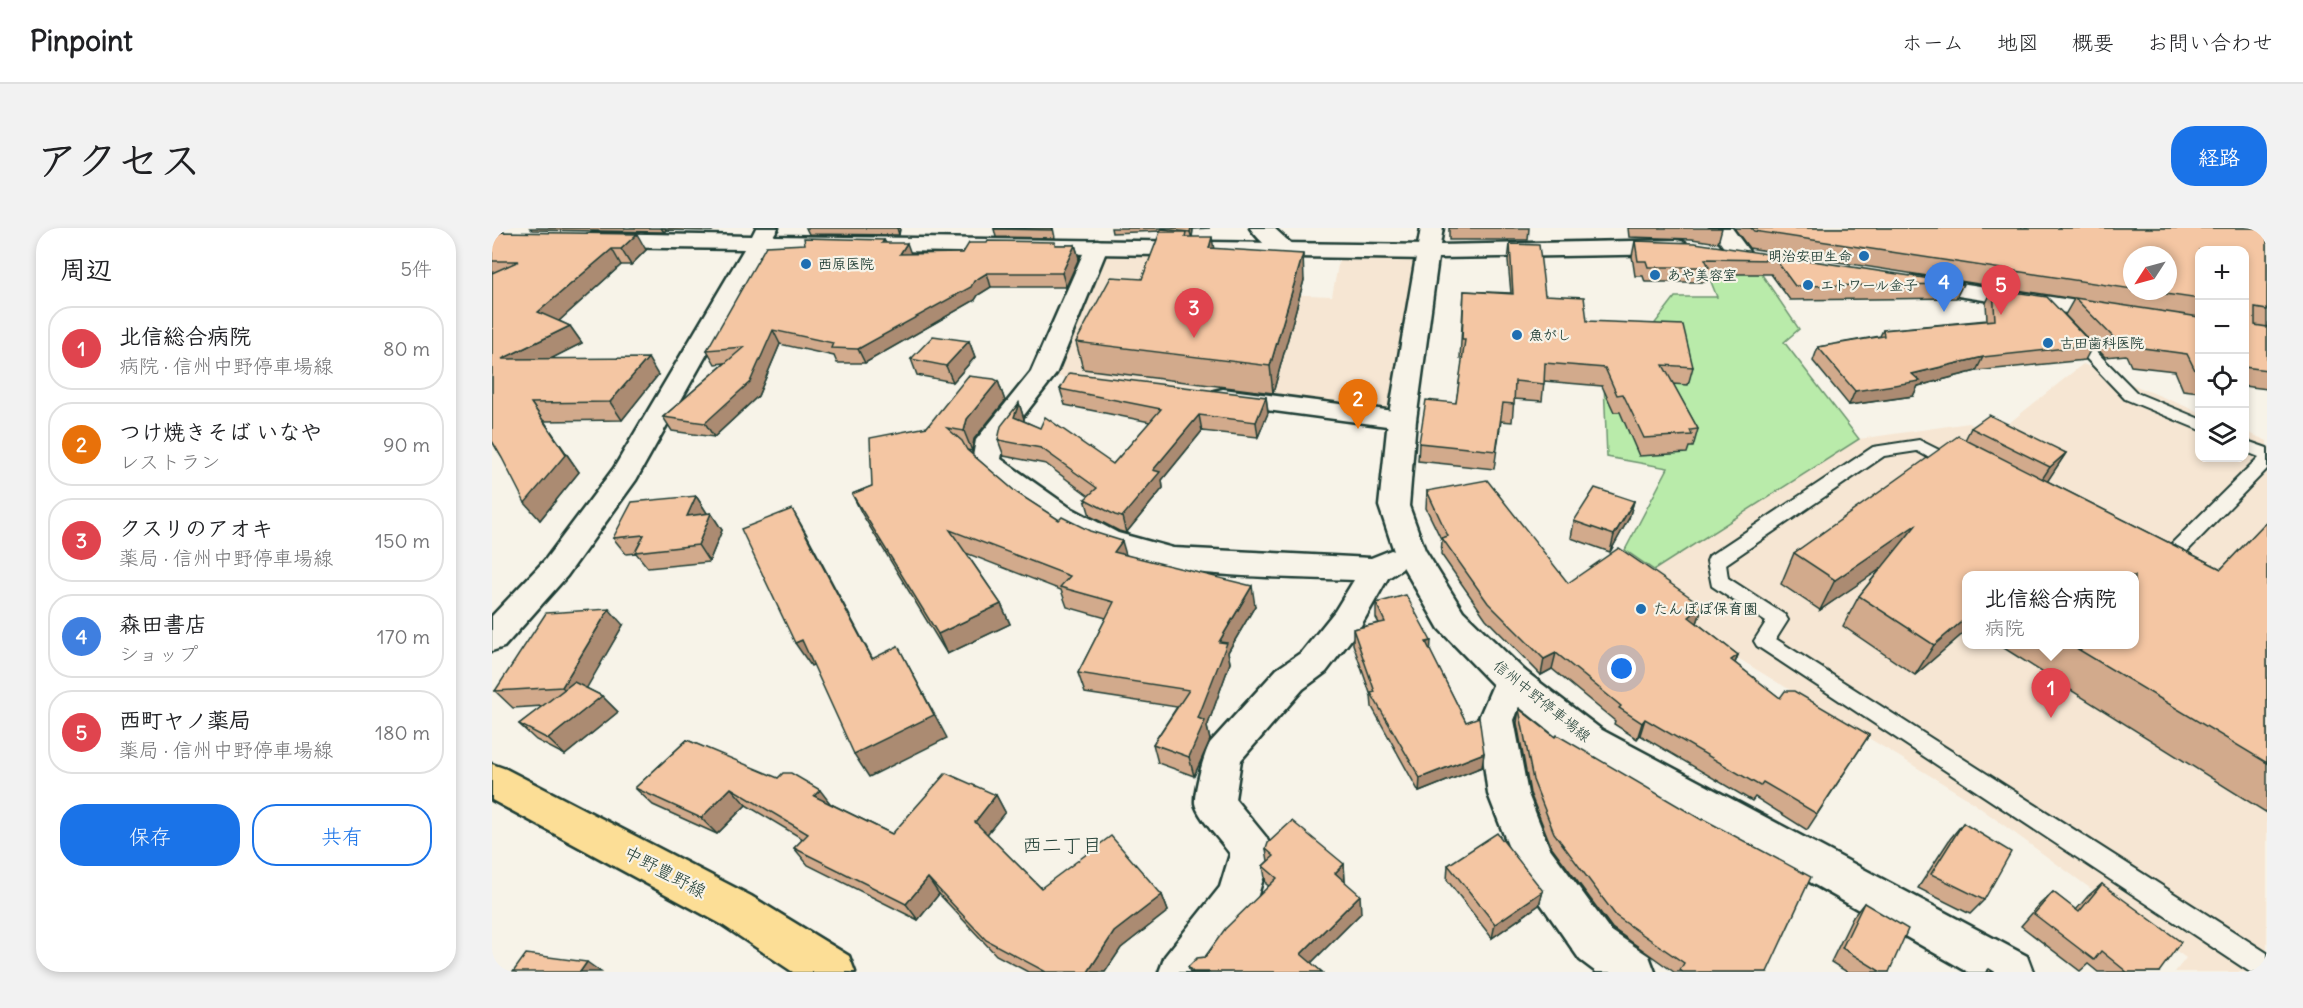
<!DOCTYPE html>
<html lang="ja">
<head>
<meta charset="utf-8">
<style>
	:root { --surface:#fff; --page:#f2f2f2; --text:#202124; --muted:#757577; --line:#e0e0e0; --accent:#1a73e8 }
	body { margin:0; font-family:Delius,"Klee One",sans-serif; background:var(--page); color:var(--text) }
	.controls { position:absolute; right:18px; top:18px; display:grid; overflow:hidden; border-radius:12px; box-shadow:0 3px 9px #0003 }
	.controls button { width:54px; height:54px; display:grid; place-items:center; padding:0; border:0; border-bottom:2px solid var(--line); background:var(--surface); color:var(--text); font:30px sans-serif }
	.compass { position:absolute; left:1631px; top:18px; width:54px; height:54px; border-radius:50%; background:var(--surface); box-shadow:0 3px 9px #0003; rotate:234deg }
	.you { position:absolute; left:1130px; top:441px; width:21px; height:21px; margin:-15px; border:4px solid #fff; border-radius:50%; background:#1a73e8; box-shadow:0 0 0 9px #1a73e833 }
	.badge { display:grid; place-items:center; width:39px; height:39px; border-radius:50%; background:var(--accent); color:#fff; font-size:20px; font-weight:700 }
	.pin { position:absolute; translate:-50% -50px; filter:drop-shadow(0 2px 3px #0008) }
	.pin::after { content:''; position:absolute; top:32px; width:21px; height:18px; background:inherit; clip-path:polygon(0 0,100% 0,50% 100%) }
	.popup { position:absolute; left:1470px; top:343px; width:177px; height:78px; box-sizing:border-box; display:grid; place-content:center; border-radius:12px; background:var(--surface); filter:drop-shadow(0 2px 4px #0005); font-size:20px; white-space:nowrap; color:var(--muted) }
	.popup b { font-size:22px; color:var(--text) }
	.popup::after { content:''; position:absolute; left:50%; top:100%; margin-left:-12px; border:12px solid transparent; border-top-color:var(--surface) }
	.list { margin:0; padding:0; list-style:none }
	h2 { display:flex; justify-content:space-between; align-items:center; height:78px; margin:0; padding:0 24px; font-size:26px }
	h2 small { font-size:20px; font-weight:400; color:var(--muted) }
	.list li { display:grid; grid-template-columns:39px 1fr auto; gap:18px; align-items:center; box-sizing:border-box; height:84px; margin:0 12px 12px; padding:0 12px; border:2px solid var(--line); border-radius:24px }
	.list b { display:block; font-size:22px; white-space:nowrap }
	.list p { margin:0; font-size:20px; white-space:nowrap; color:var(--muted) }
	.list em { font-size:20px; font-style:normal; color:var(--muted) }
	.actions { display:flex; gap:12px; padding:18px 24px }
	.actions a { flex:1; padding:14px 0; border:2px solid var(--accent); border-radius:24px; text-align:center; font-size:21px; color:var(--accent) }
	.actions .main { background:var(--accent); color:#fff }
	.icon { flex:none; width:33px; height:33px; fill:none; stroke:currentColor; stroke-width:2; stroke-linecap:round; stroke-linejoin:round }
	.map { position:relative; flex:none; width:1775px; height:744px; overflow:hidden; border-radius:24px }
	header { display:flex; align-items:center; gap:36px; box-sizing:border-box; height:84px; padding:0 30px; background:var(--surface); border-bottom:2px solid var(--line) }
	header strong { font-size:28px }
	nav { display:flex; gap:33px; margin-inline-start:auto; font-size:21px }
	.intro { display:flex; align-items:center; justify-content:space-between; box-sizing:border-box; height:144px; padding:0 36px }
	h1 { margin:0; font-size:42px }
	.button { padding:15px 27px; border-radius:24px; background:var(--accent); color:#fff; font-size:21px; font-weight:700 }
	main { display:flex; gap:36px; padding:0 36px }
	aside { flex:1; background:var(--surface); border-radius:24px; box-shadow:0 3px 9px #0003 }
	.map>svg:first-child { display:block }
	.built { fill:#f6e6d3; fill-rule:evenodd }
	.green { fill:#b9ebaa; stroke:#6c946f; stroke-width:1.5 }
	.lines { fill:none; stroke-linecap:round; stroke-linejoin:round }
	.service-casing { stroke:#1f3d34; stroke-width:4 }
	.minor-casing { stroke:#1f3d34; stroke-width:5 }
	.tertiary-casing { stroke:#1f3d34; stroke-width:5 }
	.secondary-casing { stroke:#1f3d34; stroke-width:5 }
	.primary-casing { stroke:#1f3d34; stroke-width:5 }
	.service { fill:#f7f3e8; fill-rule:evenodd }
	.minor { fill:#f7f3e8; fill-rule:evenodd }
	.tertiary { fill:#f7f3e8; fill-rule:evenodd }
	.secondary { fill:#f7f3e8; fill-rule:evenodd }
	.primary { fill:#fcde96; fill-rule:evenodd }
	.wall { fill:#d2aa8c; stroke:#1f3d34; stroke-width:1.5; fill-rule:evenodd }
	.shaded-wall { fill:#ab8b72; stroke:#1f3d34; stroke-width:1.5 }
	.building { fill:#f4c6a3; stroke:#1f3d34; stroke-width:1.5 }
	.poi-dot { fill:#1f6fb2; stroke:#f7f3e8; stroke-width:2 }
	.labels { text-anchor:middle; stroke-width:4.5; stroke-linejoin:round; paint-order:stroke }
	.far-poi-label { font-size:14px; font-weight:bold; fill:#1f3d34; stroke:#f7f3e8; text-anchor:start }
	.poi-label { font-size:15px; font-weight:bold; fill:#1f3d34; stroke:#f7f3e8; text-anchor:start }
	.street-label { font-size:15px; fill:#1f3d34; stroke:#f7f3e8 }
	.near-street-label { font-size:18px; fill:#1f3d34; stroke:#f7f3e8 }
	.near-neighbourhood-label { font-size:20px; fill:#1f3d34; stroke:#f7f3e8 }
</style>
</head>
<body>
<header>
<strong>Pinpoint</strong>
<nav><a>ホーム</a><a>地図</a><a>概要</a><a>お問い合わせ</a></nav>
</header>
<div class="intro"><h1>アクセス</h1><a class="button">経路</a></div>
<main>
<aside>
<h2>周辺<small>5件</small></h2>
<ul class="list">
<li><span class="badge" style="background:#e0444e">1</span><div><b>北信総合病院</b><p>病院 · 信州中野停車場線</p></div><em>80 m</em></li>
<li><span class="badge" style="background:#e8710a">2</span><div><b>つけ焼きそば いなや</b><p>レストラン</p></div><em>90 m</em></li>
<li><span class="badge" style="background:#e0444e">3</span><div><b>クスリのアオキ</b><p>薬局 · 信州中野停車場線</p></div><em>150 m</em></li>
<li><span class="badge" style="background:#3f7fe0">4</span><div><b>森田書店</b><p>ショップ</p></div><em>170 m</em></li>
<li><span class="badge" style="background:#e0444e">5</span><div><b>西町ヤノ薬局</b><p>薬局 · 信州中野停車場線</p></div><em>180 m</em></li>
</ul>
<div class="actions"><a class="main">保存</a><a>共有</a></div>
</aside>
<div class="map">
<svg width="1775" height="744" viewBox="0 0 1775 744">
	<rect width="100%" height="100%" fill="#f7f3e8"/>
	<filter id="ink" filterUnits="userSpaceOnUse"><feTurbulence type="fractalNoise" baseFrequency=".0167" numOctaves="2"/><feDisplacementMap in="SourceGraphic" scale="12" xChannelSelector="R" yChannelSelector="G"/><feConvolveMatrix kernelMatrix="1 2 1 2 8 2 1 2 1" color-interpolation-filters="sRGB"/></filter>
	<g filter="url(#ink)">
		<g class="built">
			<polygon points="605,19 672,20 659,61 840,68 849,22 938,24 910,192 551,147"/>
			<path d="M1591,136L1707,184L1708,230H1752L1753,203L1775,213V744H1683L1694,730L1473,569L1213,410L1064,368L1133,322L1162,341L1367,211L1477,195L1502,207ZM1475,348H1643V416H1475Z"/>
		</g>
		<polygon class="green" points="1208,26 1262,35 1307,101 1292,114 1367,211 1162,342 1133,322 1176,240 1115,229 1112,154 1151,111 1183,69 1225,69"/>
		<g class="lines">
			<g class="service-casing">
				<g id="service">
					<polygon points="1578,101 1583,102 1645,165 1708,191 1708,202 1633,171 1573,108 1571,105 1573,102"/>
					<polygon points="1427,212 1471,234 1474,238 1471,242 1459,242 1425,223 1392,228 1234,336 1236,350 1293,387 1296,392 1284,411 1775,725 1775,744 1758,744 1265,418 1262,413 1274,394 1220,358 1215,333 1217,328 1381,219"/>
					<polygon points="1752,212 1775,220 1775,241 1675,344 1668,346 1661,344 1659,339 1661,334 1767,229 1752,223"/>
				</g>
			</g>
			<g class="minor-casing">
				<g id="minor">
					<path d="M758,0H782L805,21L802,26C785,30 767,13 758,0Z"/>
					<polygon points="1218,0 1240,0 1259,26 1256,31 1248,33 1240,31"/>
					<path d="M605,12L613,14L616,19L564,146L512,213L509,231L577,279L626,305L681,320L879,330L899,322L910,325L915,333L910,341L896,350L867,401L834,444L811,461L749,532L743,571L774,609L780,622L761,683L716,744H667L673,728L728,659L738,626C730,614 705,588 703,575C702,563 712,526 718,515L785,441L810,424L843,383L862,352C779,348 682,352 605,321C561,303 522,269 484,240L480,234L484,212L539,144L594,19L597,14Z"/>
					<polygon points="731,161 910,184 920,186 924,192 920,198 910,200 722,175 718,169 722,163"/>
					<polygon points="1020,439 1033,443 1038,453 1022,492 1036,566 1057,619 1118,702 1157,728 1163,744 1104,744 1088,732 1026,643 996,566 986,492 1007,443"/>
				</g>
			</g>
			<g class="tertiary-casing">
				<polygon id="tertiary" points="264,0 286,0 281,8 938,17 946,19 949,24 946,29 938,31 274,21 144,252 75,348 12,419 0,423 0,388 53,332 122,240 252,21 103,19 95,17 92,12 95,7 103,5 260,8"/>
			</g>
			<g class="secondary-casing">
				<g id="secondary">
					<polygon points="929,0 951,0 948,17 1185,12 1193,14 1196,19 1193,24 1185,26 946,30 924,192 917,278 933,322 971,383 1033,443 1110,502 1535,728 1541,744 1476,744 1189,581 1084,524 1007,463 947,401 902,323 887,278 896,192"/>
					<polygon points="1423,48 1708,92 1708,106 1415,60 1411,55 1415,50"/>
				</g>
			</g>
			<g class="primary-casing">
				<polygon id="primary" points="0,536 14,541 259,668 357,728 363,744 301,744 229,696 0,572"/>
			</g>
			<use href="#service" class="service"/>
			<use href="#minor" class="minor"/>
			<use href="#tertiary" class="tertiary"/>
			<use href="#secondary" class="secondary"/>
			<use href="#primary" class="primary"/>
		</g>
		<g class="wall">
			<polygon points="38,0 223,0 220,3 174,2 172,4 40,2"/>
			<polygon points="314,0 408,0 407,7 317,6"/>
			<polygon points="561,0 563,10 504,9 502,1"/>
			<polygon points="619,0 718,0 701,1 700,9 722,21 812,52 781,165 591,141 584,114 650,51 669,4 669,3 620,5"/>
			<polygon points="957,0 1037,0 1036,12 957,12"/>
			<polygon points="1136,0 1230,0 1226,15 1200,11 1137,9"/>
			<path d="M1242,0H1775V161L1752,158V22H1707V164L1691,162L1683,143L1639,138L1634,127L1613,129L1573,87L1582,71L1257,20ZM1640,27L1676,63H1640Z"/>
			<polygon points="0,11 154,22 139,37 129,37 67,93 78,98 90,115 58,131 166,147 130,192 52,193 87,244 48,292 0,213"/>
			<polygon points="392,12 394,15 419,26 471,25 563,17 583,17 587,30 574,59 499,59 486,67 483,72 373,135 345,135 342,128 288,116 266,168 222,209 180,203 171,189 233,135 223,136 215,122"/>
			<polygon points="1143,13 1471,56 1464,70 1298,72 1279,46 1215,46 1213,54 1153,54 1151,48 1143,48 1140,28"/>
			<polygon points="1018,16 1053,67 1095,93 1201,139 1196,157 1181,156 1206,201 1201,219 1197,219 1195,225 1147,228 1128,184 1122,184 1110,158 1052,153 1050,173 1022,171 1020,194 1009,193 1002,241 926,233 927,215 964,175 971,130 968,130 972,63 1019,65 1016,33"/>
			<polygon points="1501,61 1601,117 1593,132 1484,143 1426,158 1421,168 1357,177 1321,133 1326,119 1388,108 1391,102 1495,92 1494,75"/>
			<polygon points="477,113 483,129 461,154 425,147 419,131"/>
			<polygon points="506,153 513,173 482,211 480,223 475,222 525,265 567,292 634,327 763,378 736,424 738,435 715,499 718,512 702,548 666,535 661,516 685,479 593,465 586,445 614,390 575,379 569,362 474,325 509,376 518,396 455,426 370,286 360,266 380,258 435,199"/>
			<polygon points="568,161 774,169 776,185 766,209 710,203 670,252 671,260 634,305 627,303 598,288 593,271 597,268 554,236 512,228 506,212 527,175 532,191 532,193 621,236 658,194 573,177"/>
			<polygon points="1479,200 1574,225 1555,253 1729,341 1775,293 1775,585 1507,417 1643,417 1475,348 1475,402 1423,447 1351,398 1367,368 1389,340 1328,382 1289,356 1302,325 1473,212"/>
			<polygon points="935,263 1076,355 1211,378 1205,395 1246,427 1243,435 1288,470 1377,507 1315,602 1263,569 1260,573 1148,507 1145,511 1122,496 1123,493 1060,441 1049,447 994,391 949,326 950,313 934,280"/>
			<polygon points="204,268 215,285 215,286 219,285 230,302 217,334 156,340 144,325 134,326 121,310"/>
			<polygon points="1142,273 1137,290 1118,324 1079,310 1082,293"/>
			<polygon points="884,375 938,423 974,494 992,525 990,539 927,564 880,479 879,468 861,416 861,401 887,395 884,390"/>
			<polygon points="131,397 94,460 110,468 126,484 73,527 44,512 27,496 51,478 21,480 3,463"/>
			<polygon points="1027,481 1275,744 1182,744 1120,700 1059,618 1038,565 1025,495"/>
			<polygon points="195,512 337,575 400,606 504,567 513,584 495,606 549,660 670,667 676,683 629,720 613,744 536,744 504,727 447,666 426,692 316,637 302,620 311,611 254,577 225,606 161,577 143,560"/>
			<polygon points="1471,595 1492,672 1478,686 1426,660 1458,611"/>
			<polygon points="774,621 852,636 853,654 869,685 819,735 830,744 698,744 696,739 713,729 777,658 774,656 771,638 776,633"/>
			<polygon points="956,637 1051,663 1047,677 1000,710 955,652"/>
			<polygon points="1610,656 1667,744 1606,744 1596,736 1588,743 1529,698 1548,676 1561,664 1584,682 1596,668"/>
			<polygon points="1372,675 1397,744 1355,744 1339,734 1361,689"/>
		</g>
		<g class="shaded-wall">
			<polygon points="169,0 173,0 174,2 172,4"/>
			<polygon points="405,0 408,0 407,7"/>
			<polygon points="699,0 701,0 700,11 698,4"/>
			<polygon points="145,6 154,22 139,37 129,21"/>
			<polygon points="720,9 724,35 717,20"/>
			<polygon points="415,15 420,29 408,26"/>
			<polygon points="583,17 587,30 574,59 570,45"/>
			<polygon points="120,21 129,37 58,101 46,84"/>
			<polygon points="811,26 812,52 781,165 778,138"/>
			<polygon points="495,45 499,59 486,67 483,72 373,135 366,121"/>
			<polygon points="78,98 90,115 23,149 10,131"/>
			<polygon points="281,102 288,116 266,168 222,209 213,195"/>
			<polygon points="477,113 483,129 461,154 454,138"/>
			<polygon points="1491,129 1484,143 1426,158 1421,168 1357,177 1363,163 1420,146"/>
			<polygon points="156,130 166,147 130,192 118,174"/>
			<polygon points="506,153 513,173 482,211 480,223 472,203 475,191"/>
			<polygon points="774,169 776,185 766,209 764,194"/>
			<polygon points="39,175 87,244 48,292 33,275"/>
			<polygon points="527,175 532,191 527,205 522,189"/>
			<polygon points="707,187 710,203 670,252 671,260 634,305 630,289 661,242"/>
			<polygon points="1574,225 1555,254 1539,268 1558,239"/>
			<polygon points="204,268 215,285 207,305 195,288"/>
			<polygon points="1142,273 1137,290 1118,324 1122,307"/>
			<polygon points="300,281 314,305 393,454 380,431"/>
			<polygon points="219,285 230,302 217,334 206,317"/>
			<polygon points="1425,296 1409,327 1328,382 1343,352"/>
			<polygon points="630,313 636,334 622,324"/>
			<polygon points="760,358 763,378 736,424 738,435 715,499 718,512 702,548 697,529 706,490 727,414"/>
			<polygon points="509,376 518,396 455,426 446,406"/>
			<polygon points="1211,378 1205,395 1191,406 1197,389"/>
			<polygon points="117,381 131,397 86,475 70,459"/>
			<polygon points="1475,389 1475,402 1423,447 1442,417"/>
			<polygon points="310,412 325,435 319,438 303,415"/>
			<polygon points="939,413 938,428 934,414"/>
			<polygon points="406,418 455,510 377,549 362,526"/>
			<polygon points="1064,425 1060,441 1049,447 1052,431"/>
			<polygon points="1246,427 1240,443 1239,432"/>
			<polygon points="110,468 126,484 73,527 56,511"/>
			<polygon points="1153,491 1148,507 1145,511 1150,495"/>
			<polygon points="992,525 990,539 927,564 928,550"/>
			<polygon points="239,560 254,577 225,606 209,590"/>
			<polygon points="328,562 341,579 322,568"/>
			<polygon points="504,567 513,584 492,610 483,594"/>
			<polygon points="852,636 853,655 843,645"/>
			<polygon points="436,650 447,666 426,692 414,676"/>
			<polygon points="1051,663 1047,677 1000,710 1003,696"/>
			<polygon points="670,667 676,683 629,720 613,744 596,744 622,704"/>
			<polygon points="868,667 869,685 811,743 809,726"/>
			<polygon points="95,734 109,744 88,744"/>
		</g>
		<g class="building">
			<polygon points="502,0 560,0 561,2 502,1"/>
			<polygon points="669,0 699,0 698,4 669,1"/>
			<polygon points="1259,0 1775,0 1775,82 1763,80 1763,97 1775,99 1775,142 1752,139 1752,22 1707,22 1707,71 1653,63 1676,63 1676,27 1640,27 1640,61 1262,3"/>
			<polygon points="9,4 145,6 129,21 120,21 46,84 78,98 10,131 156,130 118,174 39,175 74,226 33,275 10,230 0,213 0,45 27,33 0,33 0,11"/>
			<polygon points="668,4 694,4 693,9 720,9 717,20 811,26 778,138 584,114 619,49 650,51"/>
			<polygon points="312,10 392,12 390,15 415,15 408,26 471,25 477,15 495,15 496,13 563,14 563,17 583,17 570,45 495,45 482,53 479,59 366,121 339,120 341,115 281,102 258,154 213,195 171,189 252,119 215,122 274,18 313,16"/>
			<polygon points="1143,13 1203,15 1471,56 1303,58 1284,32 1213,31 1217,39 1156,39 1154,33 1146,33"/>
			<polygon points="1018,16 1047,17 1053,67 1092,69 1095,93 1191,97 1201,139 1171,137 1206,201 1198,202 1200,207 1152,210 1131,166 1125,167 1113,140 1053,135 1052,156 1023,153 1022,176 1011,175 1004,223 927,215 934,172 964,175 973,112 970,112 972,63 1021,66"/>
			<polygon points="1501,61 1555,69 1601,117 1491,129 1420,146 1428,153 1363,163 1326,119 1392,108 1391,102 1503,92"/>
			<polygon points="1583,70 1707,89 1707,145 1704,144 1695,126 1651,120 1645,109 1624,112"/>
			<polygon points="441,108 477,113 454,138 419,131"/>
			<polygon points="577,145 774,169 764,194 707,187 661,242 668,244 630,289 623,287 593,271 605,260 549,220 506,212 509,198 527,175 522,189 548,200 553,189 621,236 669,181 568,161"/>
			<polygon points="476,148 502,151 506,153 475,191 472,203 455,200 470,213 475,222 525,265 567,292 570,289 598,303 630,313 622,324 760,358 727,414 735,415 706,490 713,493 697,529 661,516 697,462 586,445 622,374 568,359 578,348 458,302 509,376 446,406 360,266 380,258 378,210 435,199"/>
			<polygon points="1497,187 1574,225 1558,239 1479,200"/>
			<polygon points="1466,208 1729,341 1775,293 1775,535 1579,417 1643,417 1643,348 1475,348 1475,389 1442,417 1367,368 1425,296 1343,352 1302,325"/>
			<polygon points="995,252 1076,355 1127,320 1211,378 1197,389 1246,427 1239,432 1288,470 1293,463 1302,463 1377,507 1325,586 1271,554 1268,558 1153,491 1150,495 1127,480 1129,478 1064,425 1052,431 996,375 950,310 956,308 935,263"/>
			<polygon points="1103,260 1142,273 1122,307 1082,293"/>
			<polygon points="204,268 195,288 219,285 206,317 143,324 152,307 121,310 140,274"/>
			<polygon points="300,281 380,431 406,418 442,487 362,526 310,412 303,415 249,301"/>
			<polygon points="914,367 939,413 934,414 974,494 987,489 992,525 928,550 879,465 883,464 861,401 893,394 884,375"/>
			<polygon points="117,381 70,459 3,463 54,385"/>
			<polygon points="82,454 110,468 56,511 27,496"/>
			<polygon points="1027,481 1063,509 1065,507 1210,592 1211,591 1319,649 1275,744 1191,744 1188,742 1192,735 1124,688 1062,605 1041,552"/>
			<polygon points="195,512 286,550 291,545 299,545 328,562 322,568 400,606 454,545 504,567 483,594 549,660 619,608 670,667 622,704 596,744 554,744 494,712 436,650 414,676 302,620 316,606 239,560 209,590 143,560"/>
			<polygon points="800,593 852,636 843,645 868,667 809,726 830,744 701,744 696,739 705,730 713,729 733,701 785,650 771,638 782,628 774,621 776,615"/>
			<polygon points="1471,595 1519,624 1492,672 1439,646"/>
			<polygon points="1005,605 1051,663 1003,696 956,637"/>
			<polygon points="1610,656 1689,714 1667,744 1635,744 1609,723 1602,732 1542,686 1561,664 1587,684"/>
			<polygon points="1372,675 1416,701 1397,744 1389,744 1350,720"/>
			<polygon points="34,726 95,734 88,744 21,744"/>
			<polygon points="1497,741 1502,744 1494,744"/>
		</g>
	</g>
	<g class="poi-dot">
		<circle cx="1372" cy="28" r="6"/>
		<circle cx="314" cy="36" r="6"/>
		<circle cx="1163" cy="47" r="6"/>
		<circle cx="1316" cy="57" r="6"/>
		<circle cx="1025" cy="107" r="6"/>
		<circle cx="1556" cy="115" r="6"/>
		<circle cx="1149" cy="381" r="6"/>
	</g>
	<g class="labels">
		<g class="far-poi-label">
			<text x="1360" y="33" text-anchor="end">明治安田生命</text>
			<text x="326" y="41">西原医院</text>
			<text x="1175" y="52">あや美容室</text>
			<text x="1328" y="62">エトワール金子</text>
			<text x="1037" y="112">魚がし</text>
			<text x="1568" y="120">古田歯科医院</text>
		</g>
		<g class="poi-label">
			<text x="1161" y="386">たんぽぽ保育園</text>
		</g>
		<g class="street-label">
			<text transform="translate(1050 473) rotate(39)" y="5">信州中野停車場線</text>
		</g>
		<g class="near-street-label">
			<text transform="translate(173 644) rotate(28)" y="6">中野豊野線</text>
		</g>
		<g class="near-neighbourhood-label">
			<text x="570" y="624">西二丁目</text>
		</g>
	</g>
</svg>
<div class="controls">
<button>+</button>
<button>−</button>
<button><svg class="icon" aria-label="locate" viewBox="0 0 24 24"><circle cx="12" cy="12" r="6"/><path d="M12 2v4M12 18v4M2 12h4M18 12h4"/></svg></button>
<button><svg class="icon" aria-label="layers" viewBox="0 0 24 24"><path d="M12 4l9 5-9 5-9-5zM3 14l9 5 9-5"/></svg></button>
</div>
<svg class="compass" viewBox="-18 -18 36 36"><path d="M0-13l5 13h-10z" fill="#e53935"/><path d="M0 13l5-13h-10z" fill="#757577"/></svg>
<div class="you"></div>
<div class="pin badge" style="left:1559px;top:490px;background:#e0444e">1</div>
<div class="popup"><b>北信総合病院</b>病院</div>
<div class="pin badge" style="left:866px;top:201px;background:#e8710a">2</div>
<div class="pin badge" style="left:702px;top:110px;background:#e0444e">3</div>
<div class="pin badge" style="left:1452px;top:84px;background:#3f7fe0">4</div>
<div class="pin badge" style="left:1509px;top:87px;background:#e0444e">5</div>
</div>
</main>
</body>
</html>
